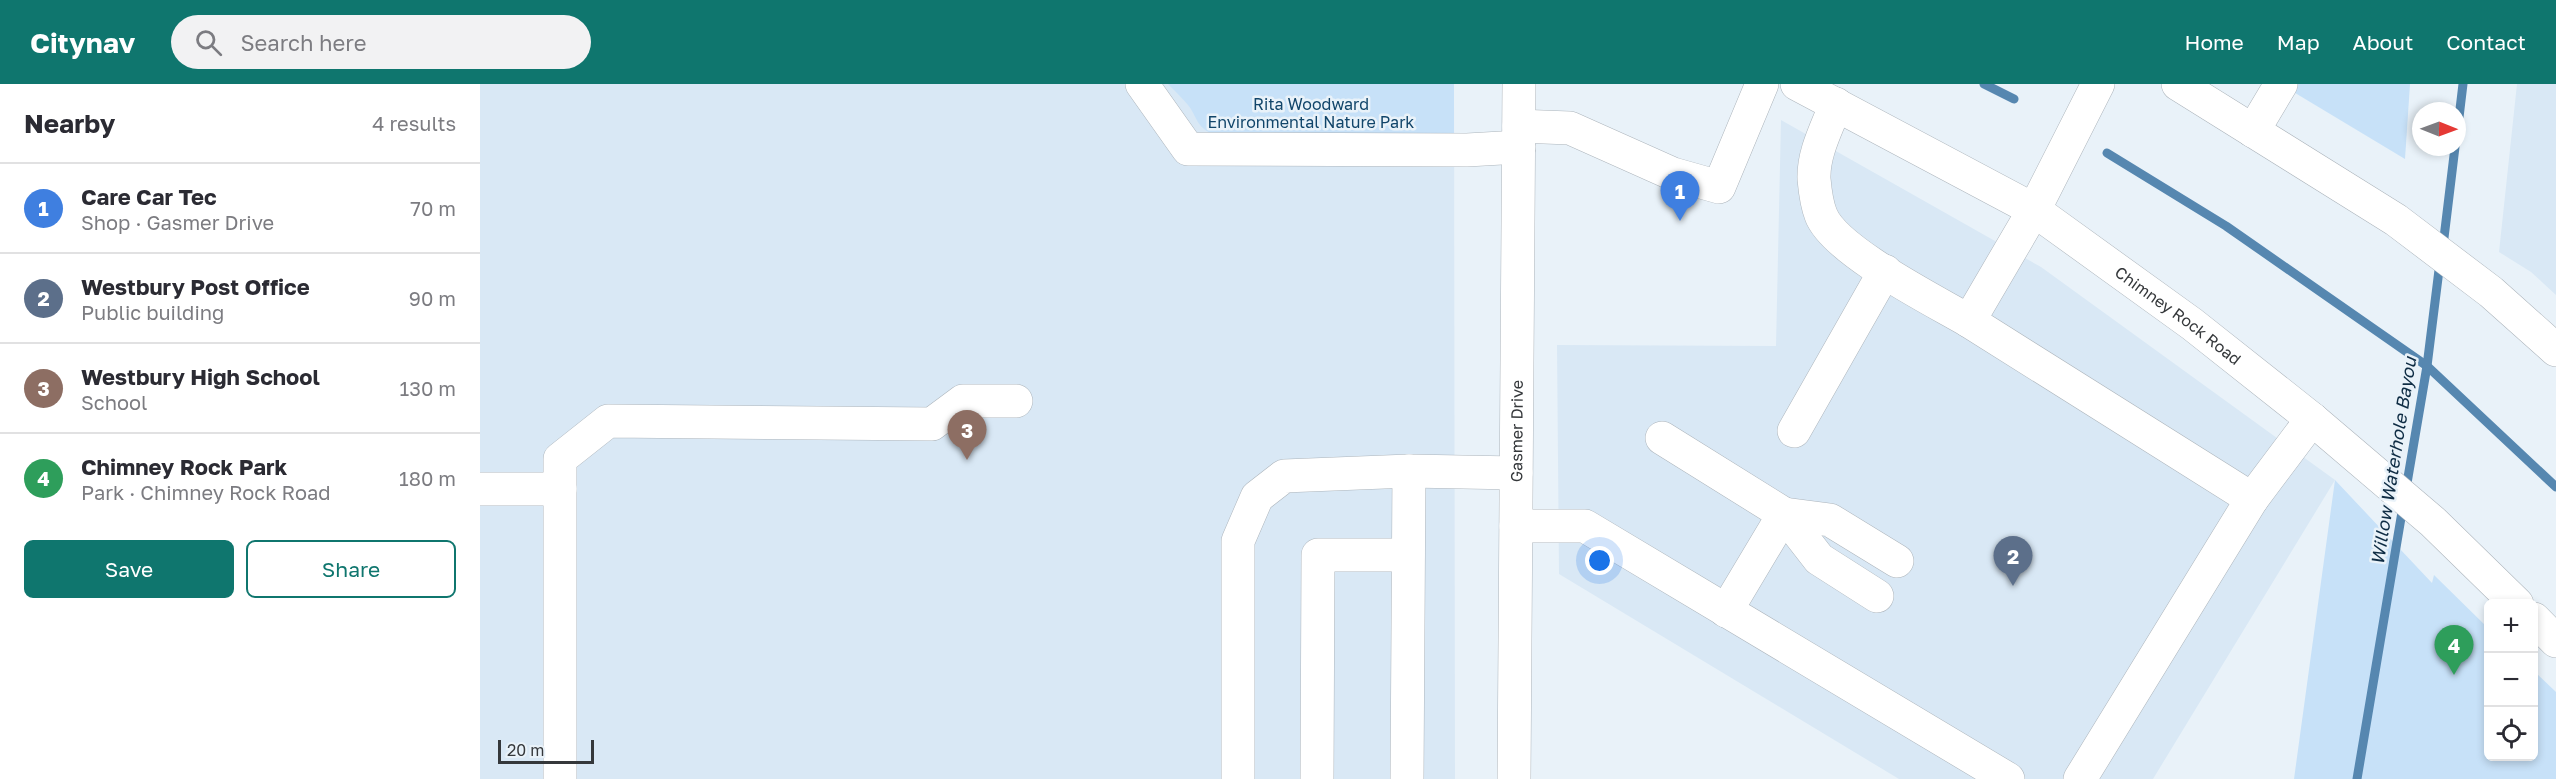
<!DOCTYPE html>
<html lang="en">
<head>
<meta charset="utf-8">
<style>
	:root { --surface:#fff; --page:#f2f2f3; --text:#2b2b33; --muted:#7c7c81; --line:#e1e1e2; --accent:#0f766e }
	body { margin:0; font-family:"Golos Text",sans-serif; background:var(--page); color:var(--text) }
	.controls { position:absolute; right:18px; bottom:18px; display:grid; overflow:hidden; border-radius:9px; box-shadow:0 3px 9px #0003 }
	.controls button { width:54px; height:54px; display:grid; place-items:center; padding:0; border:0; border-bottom:2px solid var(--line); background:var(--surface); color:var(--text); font:30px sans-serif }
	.compass { position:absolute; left:1932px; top:18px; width:54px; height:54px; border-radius:50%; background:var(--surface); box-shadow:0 3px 9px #0003; rotate:91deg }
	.scale { position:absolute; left:18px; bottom:15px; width:96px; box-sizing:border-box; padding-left:6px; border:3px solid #35383b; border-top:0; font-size:16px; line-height:21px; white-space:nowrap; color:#35383b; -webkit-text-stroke:4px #e9f2f9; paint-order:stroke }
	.you { position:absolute; left:1120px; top:477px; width:21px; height:21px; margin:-15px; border:4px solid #fff; border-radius:50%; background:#1a73e8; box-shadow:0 0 0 9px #1a73e833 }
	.badge { display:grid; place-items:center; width:39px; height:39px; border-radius:50%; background:var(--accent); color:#fff; font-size:20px; font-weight:700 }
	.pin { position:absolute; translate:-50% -50px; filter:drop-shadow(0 2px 3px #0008) }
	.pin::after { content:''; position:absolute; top:32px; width:21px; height:18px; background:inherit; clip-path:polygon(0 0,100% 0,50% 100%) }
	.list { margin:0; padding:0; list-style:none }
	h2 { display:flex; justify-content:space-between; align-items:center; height:78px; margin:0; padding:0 24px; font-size:26px }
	h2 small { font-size:20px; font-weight:400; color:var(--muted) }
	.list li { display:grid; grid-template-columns:39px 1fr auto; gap:18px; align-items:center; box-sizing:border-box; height:90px; padding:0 24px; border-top:2px solid var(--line) }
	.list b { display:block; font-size:22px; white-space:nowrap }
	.list p { margin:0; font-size:20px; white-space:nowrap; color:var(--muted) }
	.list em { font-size:20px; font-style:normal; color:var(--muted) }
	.actions { display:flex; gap:12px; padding:18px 24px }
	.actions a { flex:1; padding:14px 0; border:2px solid var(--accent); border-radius:9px; text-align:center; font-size:21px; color:var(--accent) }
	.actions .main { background:var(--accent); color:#fff }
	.icon { flex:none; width:33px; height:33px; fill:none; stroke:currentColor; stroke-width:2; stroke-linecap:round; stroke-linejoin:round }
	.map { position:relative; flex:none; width:2076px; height:695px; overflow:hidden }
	header { display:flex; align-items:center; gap:36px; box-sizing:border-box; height:84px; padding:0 30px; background:var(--accent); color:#fff }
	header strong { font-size:28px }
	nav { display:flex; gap:33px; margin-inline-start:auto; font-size:21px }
	.search { width:420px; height:54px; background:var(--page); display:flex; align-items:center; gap:15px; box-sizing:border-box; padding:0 21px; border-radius:33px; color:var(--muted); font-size:22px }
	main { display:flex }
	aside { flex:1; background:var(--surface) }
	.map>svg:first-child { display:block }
	.built { fill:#d9e8f5 }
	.green { fill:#c7e1f8 }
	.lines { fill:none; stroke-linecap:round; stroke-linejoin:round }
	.stream { stroke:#5687b0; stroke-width:9 }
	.minor-casing { stroke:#adb5bc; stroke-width:34 }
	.major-casing { stroke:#adb5bc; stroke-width:34 }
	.minor { stroke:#fff; stroke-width:33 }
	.major { stroke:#fff; stroke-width:33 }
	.labels { text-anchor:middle; stroke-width:5; stroke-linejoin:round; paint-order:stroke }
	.park-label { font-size:16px; fill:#11456a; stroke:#e9f2f9 }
	.street-label { font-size:16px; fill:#35383b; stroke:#e9f2f9 }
	.water-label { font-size:18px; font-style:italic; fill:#0e2c44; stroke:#e9f2f9 }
</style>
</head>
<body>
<header>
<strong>Citynav</strong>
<div class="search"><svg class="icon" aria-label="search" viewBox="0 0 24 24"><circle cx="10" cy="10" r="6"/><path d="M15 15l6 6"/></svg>Search here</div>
<nav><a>Home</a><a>Map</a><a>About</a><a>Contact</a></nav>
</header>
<main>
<aside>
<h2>Nearby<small>4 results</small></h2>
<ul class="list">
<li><span class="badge" style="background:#3f7fe0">1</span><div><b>Care Car Tec</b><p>Shop · Gasmer Drive</p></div><em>70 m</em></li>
<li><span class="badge" style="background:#5c6f8a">2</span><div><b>Westbury Post Office</b><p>Public building</p></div><em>90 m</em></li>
<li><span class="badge" style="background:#8d6e63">3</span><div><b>Westbury High School</b><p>School</p></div><em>130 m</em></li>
<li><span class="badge" style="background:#2e9e5b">4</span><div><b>Chimney Rock Park</b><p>Park · Chimney Rock Road</p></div><em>180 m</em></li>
</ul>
<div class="actions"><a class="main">Save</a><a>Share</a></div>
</aside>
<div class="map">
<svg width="2076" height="695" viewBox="0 0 2076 695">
	<rect width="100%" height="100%" fill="#e9f2f9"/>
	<g class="built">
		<polygon points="0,0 974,0 975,695 0,695"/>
		<polygon points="2037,0 2076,0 2076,211 2051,188 2019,168"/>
		<polygon points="1301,36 1561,183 1855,396 1673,695 1419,695 1079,490 1077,261 1296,262"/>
	</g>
	<g class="green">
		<path d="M688,0H974V58L732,50C715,41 718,34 708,21C702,14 695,7 688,0Z"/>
		<polygon points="1800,0 1930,0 1925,75"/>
		<polygon points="1855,396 1952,499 1954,491 2008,544 2008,672 2054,672 2054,587 2076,608 2076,695 1814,695"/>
	</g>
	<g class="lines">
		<g class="stream">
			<polyline points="1504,0 1534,15"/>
			<polyline points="1977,50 1983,0"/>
			<polyline points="1627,69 1746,142 1947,282 2076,403"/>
			<polyline points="1963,162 1975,63"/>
			<polyline points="1926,405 1947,282 1960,178"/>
			<polyline points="1877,695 1923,422"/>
		</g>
		<g class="minor-casing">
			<g id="minor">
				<polyline points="662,0 708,65 987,66 1039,63"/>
				<path d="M1356,20C1347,44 1333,69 1334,95C1335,106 1337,121 1341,131C1355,167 1455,217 1489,237"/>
				<polyline points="1039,42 1090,44 1193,90 1239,103 1282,0"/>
				<polyline points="1773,47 1801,0"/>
				<polyline points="1554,126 1489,237 1772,415 1832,335"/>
				<polyline points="1314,347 1405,187"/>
				<polyline points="1182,354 1304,430 1246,527"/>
				<polyline points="0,405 80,405"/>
				<polyline points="1304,430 1339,475 1397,512"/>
				<polyline points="1304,430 1350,436 1417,477"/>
				<polyline points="1036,442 1105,442 1528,695"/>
				<polyline points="80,695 80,375 128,337 452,340 483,317 536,317"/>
				<polyline points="758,695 758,457 777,413 804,392 929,387 1036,389"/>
				<polyline points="837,695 838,471 928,471"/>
				<polyline points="927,695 929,387"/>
				<path id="s1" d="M1034,695L1039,0"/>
				<polyline points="1600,695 1772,415"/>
			</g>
		</g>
		<g class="major-casing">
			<g id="major">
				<path id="s2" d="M1317,0L1554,126L1712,240L1832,335L1953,438L2037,520"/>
				<polyline points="1698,0 1916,136 2011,208 2076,266"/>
				<polyline points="1554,126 1618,0"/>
				<polyline points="2054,535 2076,557"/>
			</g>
		</g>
		<use href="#minor" class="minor"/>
		<use href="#major" class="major"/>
	</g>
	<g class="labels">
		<g class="park-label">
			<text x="831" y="26">Rita Woodward<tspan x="831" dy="18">Environmental Nature Park</tspan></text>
		</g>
		<g class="street-label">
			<text dy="6" stroke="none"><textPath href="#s2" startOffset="447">Chimney Rock Road</textPath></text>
			<text dy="6" stroke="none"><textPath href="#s1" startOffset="348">Gasmer Drive</textPath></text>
		</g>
		<g class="water-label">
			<text transform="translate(1914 377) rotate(-81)" y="6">Willow Waterhole Bayou</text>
		</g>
	</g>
</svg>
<div class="controls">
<button>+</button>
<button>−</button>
<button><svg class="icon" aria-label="locate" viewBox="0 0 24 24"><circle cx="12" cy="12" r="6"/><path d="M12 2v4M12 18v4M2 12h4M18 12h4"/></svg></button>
</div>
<svg class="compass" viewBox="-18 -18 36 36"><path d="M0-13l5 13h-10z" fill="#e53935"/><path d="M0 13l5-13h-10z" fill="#7c7c81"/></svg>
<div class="scale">20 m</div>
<div class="you"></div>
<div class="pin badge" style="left:1200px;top:137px;background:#3f7fe0">1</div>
<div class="pin badge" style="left:1533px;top:502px;background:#5c6f8a">2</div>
<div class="pin badge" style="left:487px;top:376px;background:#8d6e63">3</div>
<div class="pin badge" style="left:1974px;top:591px;background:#2e9e5b">4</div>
</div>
</main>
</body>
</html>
